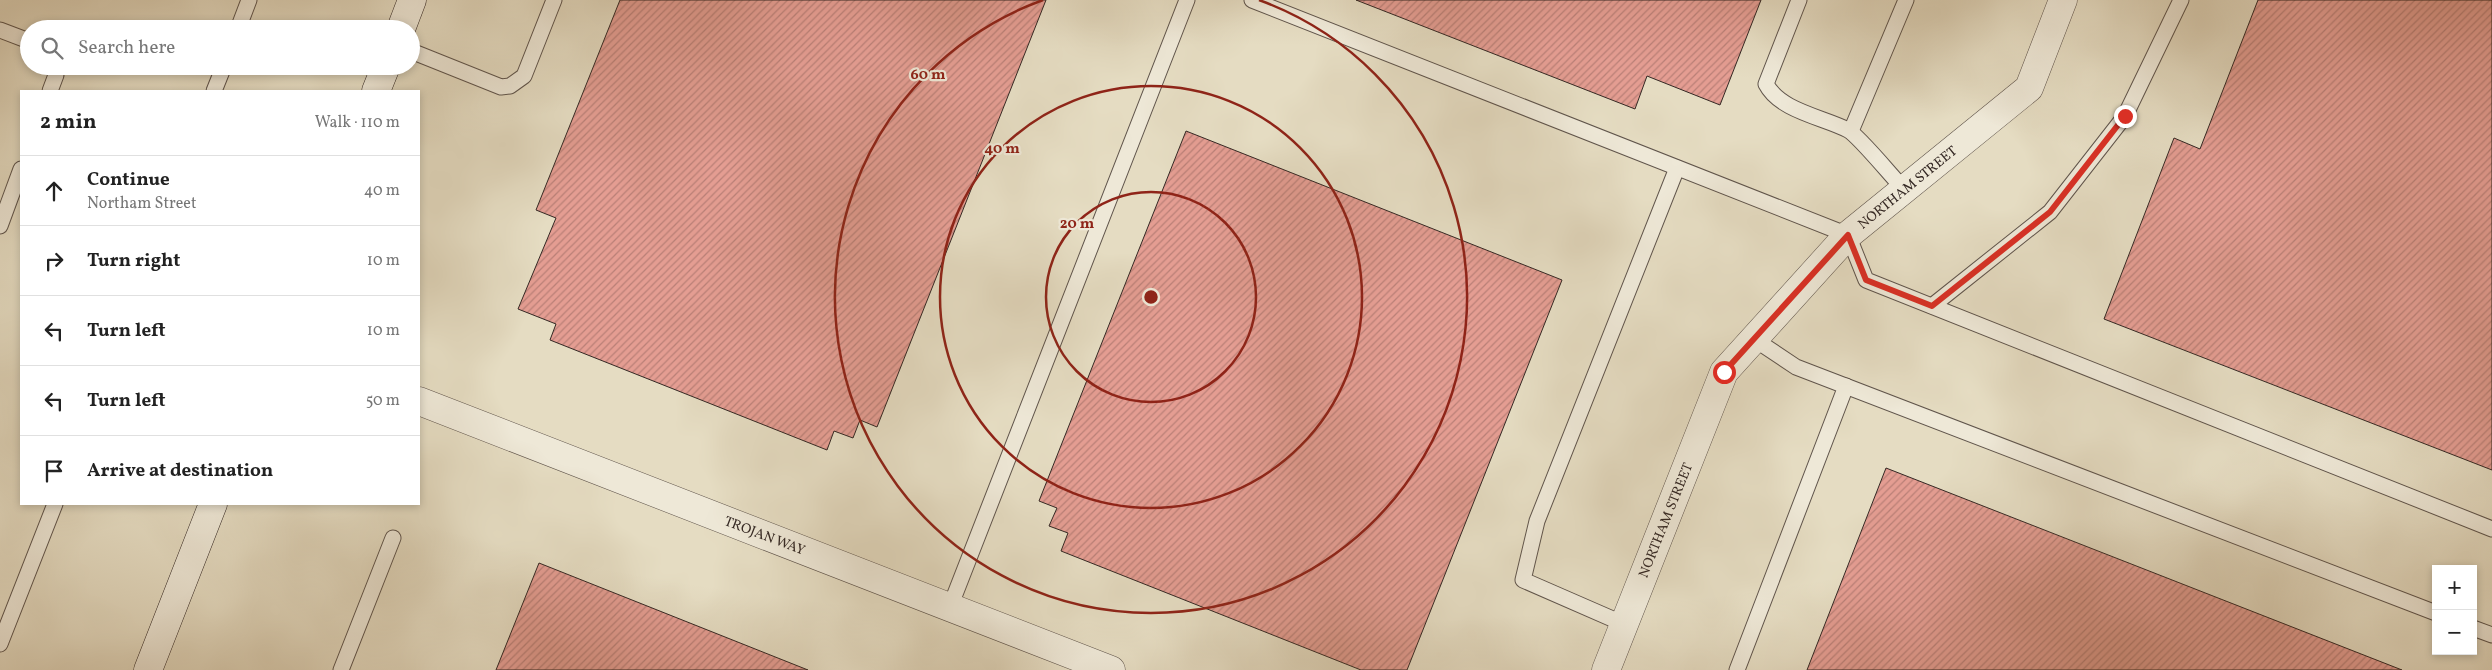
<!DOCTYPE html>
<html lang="en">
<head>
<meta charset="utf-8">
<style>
	:root { --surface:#fff; --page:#f2f2f2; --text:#222; --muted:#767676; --line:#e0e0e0 }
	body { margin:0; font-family:Vollkorn,serif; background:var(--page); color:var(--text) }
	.controls { position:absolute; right:15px; bottom:15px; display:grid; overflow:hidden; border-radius:0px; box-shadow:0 2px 8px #0003 }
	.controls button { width:45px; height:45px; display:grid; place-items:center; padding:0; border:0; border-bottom:1px solid var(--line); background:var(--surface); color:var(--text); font:25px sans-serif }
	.stop { position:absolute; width:15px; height:15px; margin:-11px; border:4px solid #d93025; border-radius:50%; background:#fff }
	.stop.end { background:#d93025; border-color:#fff; box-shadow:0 1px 5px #0008 }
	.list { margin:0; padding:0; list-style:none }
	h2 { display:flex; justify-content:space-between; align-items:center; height:65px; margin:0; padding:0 20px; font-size:21px }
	h2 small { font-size:16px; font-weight:400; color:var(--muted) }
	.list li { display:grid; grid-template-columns:32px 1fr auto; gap:15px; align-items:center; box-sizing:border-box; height:70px; padding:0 20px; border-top:1px solid var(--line) }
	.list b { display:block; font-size:19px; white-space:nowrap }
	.list p { margin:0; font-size:16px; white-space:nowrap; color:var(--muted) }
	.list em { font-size:16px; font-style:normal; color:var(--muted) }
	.icon { flex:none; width:28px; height:28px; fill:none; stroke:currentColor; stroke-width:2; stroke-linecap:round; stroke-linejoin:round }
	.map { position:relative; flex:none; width:2492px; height:670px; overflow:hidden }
	.search { position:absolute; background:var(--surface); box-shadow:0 2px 8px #0003; left:20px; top:20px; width:400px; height:55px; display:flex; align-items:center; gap:12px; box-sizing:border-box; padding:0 18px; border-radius:28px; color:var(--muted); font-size:19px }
	.panel { position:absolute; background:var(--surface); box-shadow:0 2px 8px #0003; left:20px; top:90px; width:400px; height:415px; border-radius:0px }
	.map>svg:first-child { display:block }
	.building { fill:url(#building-hatch); stroke:#342824 }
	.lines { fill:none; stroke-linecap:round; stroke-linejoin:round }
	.service-casing { stroke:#60554c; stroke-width:17 }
	.tertiary-casing { stroke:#60554c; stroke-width:29 }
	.secondary-casing { stroke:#342824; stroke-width:29 }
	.service { stroke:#eee8d7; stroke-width:15 }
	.tertiary { stroke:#eee8d7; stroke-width:28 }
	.secondary { stroke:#eee8d7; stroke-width:28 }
	.route { stroke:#d93025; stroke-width:6 }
	.ring { fill:none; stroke:#8f2418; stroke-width:2.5 }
	.labels { text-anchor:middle; stroke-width:4.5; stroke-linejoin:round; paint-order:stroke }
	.street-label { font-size:14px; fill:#342824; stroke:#eee8d7 }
	.centre { fill:#8f2418; stroke:#eee8d7; stroke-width:2.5 }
	.ring-label { font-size:15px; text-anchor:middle; font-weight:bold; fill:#8f2418; stroke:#eee8d7; stroke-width:4.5; stroke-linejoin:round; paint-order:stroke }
</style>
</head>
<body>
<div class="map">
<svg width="2492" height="670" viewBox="0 0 2492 670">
	<defs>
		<pattern id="building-hatch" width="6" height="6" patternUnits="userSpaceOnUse" patternTransform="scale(1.25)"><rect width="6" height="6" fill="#e49d92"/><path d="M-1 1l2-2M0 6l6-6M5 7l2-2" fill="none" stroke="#ba8077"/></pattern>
	</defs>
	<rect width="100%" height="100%" fill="#e5dcc2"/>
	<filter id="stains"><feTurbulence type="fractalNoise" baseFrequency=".004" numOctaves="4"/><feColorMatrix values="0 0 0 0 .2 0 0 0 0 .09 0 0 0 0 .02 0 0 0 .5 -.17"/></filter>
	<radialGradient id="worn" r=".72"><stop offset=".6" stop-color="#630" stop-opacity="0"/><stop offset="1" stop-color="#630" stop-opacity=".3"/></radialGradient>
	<g class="building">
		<polygon points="620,0 1046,0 877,427 860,420 853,438 834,431 827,450 550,340 556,324 518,309 556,218 536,210"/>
		<polygon points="1356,0 1761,0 1720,105 1647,76 1635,109"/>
		<polygon points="2258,0 2492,0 2492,470 2104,319 2174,138 2200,149"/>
		<polygon points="1186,131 1562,280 1407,670 1361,670 1061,551 1068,533 1049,526 1057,508 1039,501"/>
		<polygon points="1886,468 2402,670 1807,670"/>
		<polygon points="539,563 808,670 496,670"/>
	</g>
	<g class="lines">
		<g class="service-casing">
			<g id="service">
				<polyline points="1252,0 1848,235 1866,280 2492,529"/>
				<path d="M1799,0L1766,84C1780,111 1823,117 1848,130C1859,136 1893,178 1904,189"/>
				<polyline points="238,29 249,0"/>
				<polyline points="0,30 29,41"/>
				<polyline points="411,51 501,87 510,86 524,76 554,0"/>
				<polyline points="50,91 56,75 54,66"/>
				<polyline points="214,91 224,66"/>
				<polyline points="1851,131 1906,0"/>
				<polyline points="0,226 21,169"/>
				<polyline points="1932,306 2050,212 2125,116 2181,0"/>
				<polyline points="1754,339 1796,367 2436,613"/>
				<polyline points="950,607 1187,0"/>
				<polyline points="1624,624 1523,580 1537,521 1677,168"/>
				<polyline points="2473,628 2492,635"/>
				<polyline points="0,644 55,504"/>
				<polyline points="341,670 393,538"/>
				<polyline points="1737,670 1846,386"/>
			</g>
		</g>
		<g class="tertiary-casing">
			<g id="tertiary">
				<polyline points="419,401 1111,670"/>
				<polyline points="1606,670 1724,372 1848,235 2029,88 2063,0"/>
			</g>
		</g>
		<g class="secondary-casing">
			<g id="secondary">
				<polyline points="401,29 412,0"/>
				<polyline points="376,91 386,66"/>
				<polyline points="148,670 213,504"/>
			</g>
		</g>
		<use href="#service" class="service"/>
		<use href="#tertiary" class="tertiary"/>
		<use href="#secondary" class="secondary"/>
	</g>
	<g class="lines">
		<polyline class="route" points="1724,372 1848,235 1866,280 1932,306 2050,212 2125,116"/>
	</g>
	<g class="ring">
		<circle cx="1151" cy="297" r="105"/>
		<circle cx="1151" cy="297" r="211"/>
		<path d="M1259 0A316 316 0 1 1 1043 0"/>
	</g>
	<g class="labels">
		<g class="street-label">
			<text transform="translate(1907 187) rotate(-39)" y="5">NORTHAM STREET</text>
			<text transform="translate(1665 520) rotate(-68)" y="5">NORTHAM STREET</text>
			<text transform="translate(765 535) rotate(21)" y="5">TROJAN WAY</text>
		</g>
	</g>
	<circle cx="1151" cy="297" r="8" class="centre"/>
	<g class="ring-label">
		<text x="928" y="79">60 m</text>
		<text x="1002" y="153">40 m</text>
		<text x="1077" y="228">20 m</text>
	</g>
	<rect width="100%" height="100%" filter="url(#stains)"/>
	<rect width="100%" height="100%" fill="url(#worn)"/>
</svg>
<div class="controls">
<button>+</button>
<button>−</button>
</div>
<div class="stop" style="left:1724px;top:372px"></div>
<div class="stop end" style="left:2125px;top:116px"></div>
<div class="search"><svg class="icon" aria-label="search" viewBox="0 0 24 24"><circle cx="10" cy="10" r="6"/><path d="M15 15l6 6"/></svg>Search here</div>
<section class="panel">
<h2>2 min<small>Walk · 110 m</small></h2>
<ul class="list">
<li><svg class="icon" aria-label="ahead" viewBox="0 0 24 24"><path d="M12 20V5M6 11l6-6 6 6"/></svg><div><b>Continue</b><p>Northam Street</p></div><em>40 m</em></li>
<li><svg class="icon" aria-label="right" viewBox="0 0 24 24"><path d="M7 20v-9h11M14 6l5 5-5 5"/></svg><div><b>Turn right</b></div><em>10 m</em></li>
<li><svg class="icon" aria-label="left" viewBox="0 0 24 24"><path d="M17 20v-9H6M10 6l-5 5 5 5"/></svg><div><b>Turn left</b></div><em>10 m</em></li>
<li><svg class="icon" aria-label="left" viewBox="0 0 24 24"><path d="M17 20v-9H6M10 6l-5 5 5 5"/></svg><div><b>Turn left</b></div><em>50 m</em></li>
<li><svg class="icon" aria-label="arrive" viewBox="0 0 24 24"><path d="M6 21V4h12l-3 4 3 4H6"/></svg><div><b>Arrive at destination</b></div></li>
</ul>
</section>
</div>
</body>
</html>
